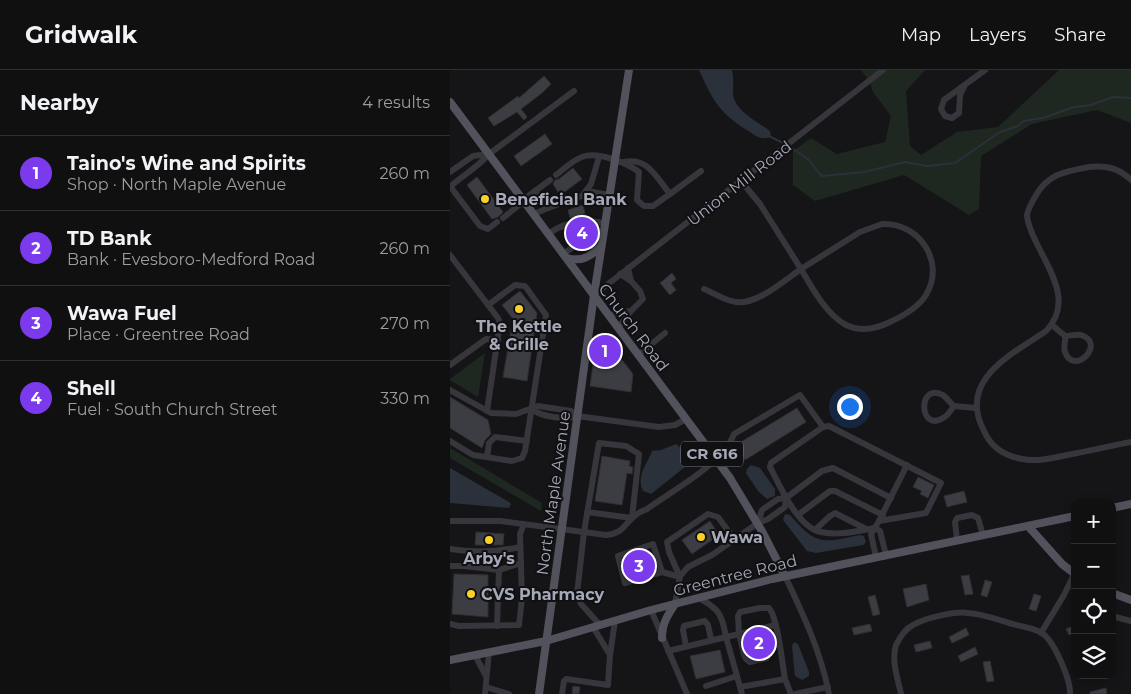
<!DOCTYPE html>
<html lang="en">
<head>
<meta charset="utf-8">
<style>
	:root { --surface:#101011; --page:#19191a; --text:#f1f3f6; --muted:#9c9d9f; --line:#303031; --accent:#7c3aed }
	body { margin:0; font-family:Montserrat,sans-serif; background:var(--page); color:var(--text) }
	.controls { position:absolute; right:15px; bottom:15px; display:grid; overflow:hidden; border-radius:10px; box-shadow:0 2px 8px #0003 }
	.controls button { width:45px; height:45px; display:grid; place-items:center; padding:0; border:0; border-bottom:1px solid var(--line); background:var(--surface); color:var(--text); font:25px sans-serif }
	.you { position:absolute; left:399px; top:336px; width:18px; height:18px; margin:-12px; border:4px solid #fff; border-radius:50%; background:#1a73e8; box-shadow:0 0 0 8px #1a73e833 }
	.badge { display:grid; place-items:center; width:32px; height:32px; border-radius:50%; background:var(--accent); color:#fff; font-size:16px; font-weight:700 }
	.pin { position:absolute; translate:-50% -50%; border:2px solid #fff; box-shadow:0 1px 5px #0006 }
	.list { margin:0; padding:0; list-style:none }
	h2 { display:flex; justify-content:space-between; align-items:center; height:65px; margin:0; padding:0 20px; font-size:21px }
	h2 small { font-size:16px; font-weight:400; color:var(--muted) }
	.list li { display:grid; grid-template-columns:32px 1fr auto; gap:15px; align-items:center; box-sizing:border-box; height:75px; padding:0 20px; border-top:1px solid var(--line) }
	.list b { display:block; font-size:19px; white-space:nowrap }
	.list p { margin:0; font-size:16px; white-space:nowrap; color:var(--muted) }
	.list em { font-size:16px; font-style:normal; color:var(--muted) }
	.icon { flex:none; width:28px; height:28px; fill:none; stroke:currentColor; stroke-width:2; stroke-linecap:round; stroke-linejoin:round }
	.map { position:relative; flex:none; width:681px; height:624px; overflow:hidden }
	header { display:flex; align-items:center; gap:30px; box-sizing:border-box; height:70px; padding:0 25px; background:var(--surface); border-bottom:1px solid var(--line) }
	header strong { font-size:24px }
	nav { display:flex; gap:28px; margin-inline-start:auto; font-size:18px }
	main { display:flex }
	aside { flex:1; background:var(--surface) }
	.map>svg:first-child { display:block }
	.green { fill:#1f2721 }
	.water { fill:#2a313b }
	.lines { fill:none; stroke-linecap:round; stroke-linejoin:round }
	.stream { stroke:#2a313b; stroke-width:2 }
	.building { fill:#3c3d42; stroke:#2f2f33 }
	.minor { stroke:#36363c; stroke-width:6 }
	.major { stroke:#51525b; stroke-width:8 }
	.poi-dot { fill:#fbd128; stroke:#101012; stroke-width:2 }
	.labels { text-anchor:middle; stroke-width:4; stroke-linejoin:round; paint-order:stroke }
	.shield { fill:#101012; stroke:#797b86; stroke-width:1 }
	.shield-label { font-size:15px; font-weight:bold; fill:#a6a9b8 }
	.street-label { font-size:16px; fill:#a6a9b8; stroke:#101012 }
	.poi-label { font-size:16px; font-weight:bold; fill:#a6a9b8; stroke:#101012; text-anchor:start }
</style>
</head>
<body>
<header>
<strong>Gridwalk</strong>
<nav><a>Map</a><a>Layers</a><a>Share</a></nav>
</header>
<main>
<aside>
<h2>Nearby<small>4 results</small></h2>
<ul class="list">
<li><span class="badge">1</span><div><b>Taino's Wine and Spirits</b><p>Shop · North Maple Avenue</p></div><em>260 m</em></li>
<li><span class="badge">2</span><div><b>TD Bank</b><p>Bank · Evesboro-Medford Road</p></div><em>260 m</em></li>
<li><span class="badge">3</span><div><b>Wawa Fuel</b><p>Place · Greentree Road</p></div><em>270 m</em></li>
<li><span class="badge">4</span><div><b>Shell</b><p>Fuel · South Church Street</p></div><em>330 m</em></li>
</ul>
</aside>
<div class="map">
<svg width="681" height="624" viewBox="0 0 681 624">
	<rect width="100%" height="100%" fill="#151517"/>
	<g class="green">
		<polygon points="411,0 475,0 456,21 460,76 471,85 507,62 548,57 609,0 681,0 681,53 647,40 582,54 531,86 529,139 519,145 454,105 365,131 343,115 343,81 361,68 387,84 435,72 441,46 423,22 420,12"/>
		<polygon points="35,283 28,327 0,310 0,309"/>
		<polygon points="0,378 92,433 91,441 0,388"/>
	</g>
	<g class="water">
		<path d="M249,0H282C284,9 283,16 283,24C284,40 309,53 320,61L321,67C312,70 307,67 300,62C270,44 263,31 249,0Z"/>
		<path d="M226,374L241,387L240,393L201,424L193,421C186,406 197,394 202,381L211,380Z"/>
		<polygon points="301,395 310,398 325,419 325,426 317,429 308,421 296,403 297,399"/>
		<polygon points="0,398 59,432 61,434 59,438 0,433"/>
		<path d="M335,444L340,445C367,476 372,473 410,465L414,466L416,472L413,475L366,483L357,481L333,450Z"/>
		<polygon points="344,572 348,574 359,602 359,606 352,610 345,606 342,576"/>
	</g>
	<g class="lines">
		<g class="stream">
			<polyline points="319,66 335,74"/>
			<polyline points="339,76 359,90 368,102 372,106 414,102 455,92 477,96 505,93 550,62 568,56 574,51 593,48 624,37 641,35 663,27 681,28"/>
		</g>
	</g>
	<g class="building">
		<polygon points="94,6 101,14 92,23 71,39 77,47 74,50 67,42 44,56 38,48 68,26 69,28"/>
		<polygon points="95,64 102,74 71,96 64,86"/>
		<polygon points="123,98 132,109 113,123 111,120 108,122 103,114 105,110 109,109"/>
		<polygon points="27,107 53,142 48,147 42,149 17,115"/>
		<polygon points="133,135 135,144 120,148 118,140"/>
		<polygon points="222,203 226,209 221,213 226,220 220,225 210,213"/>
		<polygon points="70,221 87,243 77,311 53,307 63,249 52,235"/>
		<polygon points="147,266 159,267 169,281 169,286 183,304 181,322 140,316"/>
		<polygon points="0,327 38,350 41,364 35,370 32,378 0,358"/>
		<polygon points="347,338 356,352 295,390 286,375"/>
		<polygon points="152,386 180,391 179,396 183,397 182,404 177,403 172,435 145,431"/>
		<polygon points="468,407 484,415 478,428 470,424 472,421 463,417"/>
		<polygon points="514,421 517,432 497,437 494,426"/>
		<polygon points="260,451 269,465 242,484 232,470"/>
		<polygon points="26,462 54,464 53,475 25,475"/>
		<polygon points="200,484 205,499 179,507 175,492"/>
		<polygon points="4,504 38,505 38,547 2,544"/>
		<polygon points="519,505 523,524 515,525 511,506"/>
		<polygon points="535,510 542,512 537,527 531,525"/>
		<polygon points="476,514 479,530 457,537 453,519"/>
		<polygon points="584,524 591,526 586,541 579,539"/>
		<polygon points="425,525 430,544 423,546 418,527"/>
		<polygon points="420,554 422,561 404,565 402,558"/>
		<polygon points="625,555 625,563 619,565 616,559"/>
		<polygon points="516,558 519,565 502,573 499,567"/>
		<polygon points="480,571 482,578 466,582 464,575"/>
		<polygon points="525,577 528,584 511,592 508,586"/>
		<polygon points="270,580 275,602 246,609 240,586"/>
		<polygon points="540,591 544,611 537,612 533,592"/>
		<polygon points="123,616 130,617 129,624 122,624"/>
		<polygon points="656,618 657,624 640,624 640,622"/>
	</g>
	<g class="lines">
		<g class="minor">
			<polyline points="515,15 510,25 509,43 502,48 495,46 491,39 494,30 535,0"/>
			<polyline points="0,102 23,86 39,84"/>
			<path d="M106,105C114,99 123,90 132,87C148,81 177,93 189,102L187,130L194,136H203L220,124C206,107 198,87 174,92"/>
			<path d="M681,110C669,98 656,95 639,97C616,101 597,104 585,127C582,132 578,139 577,145C577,151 580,158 582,163C595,195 626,230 596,261C561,285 507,310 534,361C541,377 555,386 572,389C586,392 603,388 617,385C639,381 660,376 681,372"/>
			<polyline points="0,116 30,156 38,159 47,152"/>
			<path d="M0,117C13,105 27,98 39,84L124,21"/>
			<polyline points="85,121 98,138"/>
			<polyline points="137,121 159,125"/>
			<polyline points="220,124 251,101"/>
			<polyline points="73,130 100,110"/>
			<polyline points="84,144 98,138 132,126 141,114 149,87"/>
			<polyline points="53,148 74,131"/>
			<path d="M432,154C469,152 496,192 476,225C468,238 453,246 440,252C426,259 411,262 396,255C376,244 362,218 351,199L410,162Z"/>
			<path d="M98,164C116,151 134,149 154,153"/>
			<polyline points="113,184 128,174 151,177"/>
			<polyline points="0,185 48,248 50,253 37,341"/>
			<polyline points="170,204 181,211 178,198"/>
			<polyline points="181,211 190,221 193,229 181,241"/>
			<path d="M254,219C264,223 275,231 286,232C307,235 335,210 351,199L310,134L291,111"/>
			<polyline points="144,225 433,0"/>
			<polyline points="159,245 181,241 168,258"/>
			<path d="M602,255L615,266C616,271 613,277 615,282C624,307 657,273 631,265C626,264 620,266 615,266"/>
			<polyline points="188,285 215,263"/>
			<polyline points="0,295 36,269 48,270"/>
			<polyline points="0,320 41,343 66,344 88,336 121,341 127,346"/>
			<path d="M504,336C500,333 497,328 493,325C467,312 469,363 493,348C498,346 501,340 504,336L526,338"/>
			<path d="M81,339C92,347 115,350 127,346L209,357L225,355L236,349"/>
			<polyline points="0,371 23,385 62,391 72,388 75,381 96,245 75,216 65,215 38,235"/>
			<polyline points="37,387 39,373 45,367 77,371"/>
			<polyline points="137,442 182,448 189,384 176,376 149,373 134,462 127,524 131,534 150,555"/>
			<polyline points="348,445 380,421 385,421 433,445"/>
			<path d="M0,451H50L156,465C175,463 173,454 186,445C189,442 193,441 197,439C223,420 273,394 284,364L350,325L373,357"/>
			<polyline points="308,453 312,440 328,429 336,428 372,401 383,398 441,428"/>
			<path d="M425,458C408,461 389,466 371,462C348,458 330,416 320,397L321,393L373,357L379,356L491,413L476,443L429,451"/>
			<polyline points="425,458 430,461 436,485"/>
			<polyline points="365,460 380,446 385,443 416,459"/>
			<polyline points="507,470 505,452 507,448 522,445 528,448 533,465"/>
			<path d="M0,479C24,483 47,482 70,477"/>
			<polyline points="426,487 421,464 429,451 457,395"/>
			<polyline points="0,496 14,496 49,500 71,493"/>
			<polyline points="212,502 203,474 168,486 175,513 212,502 230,507"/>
			<path d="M335,506C353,544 371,582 379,624"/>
			<polyline points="230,507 219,482 217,472 258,444 268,447 284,469"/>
			<path d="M249,528C269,539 272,544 276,567L289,564L294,585L296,589L300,592L317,588"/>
			<polyline points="225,534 230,506 238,497 262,485 308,453 318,449 335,437 336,428"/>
			<polyline points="201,540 237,624"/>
			<polyline points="662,546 681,551"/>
			<polyline points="0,554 9,556 69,555 72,528 70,464 74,454"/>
			<path d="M325,555L289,564L288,546L290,542L310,538H319C328,548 332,593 335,609C337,614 339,619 341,624"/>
			<polyline points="47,556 49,500"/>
			<polyline points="143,557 160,585"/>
			<polyline points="591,563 614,525 624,504"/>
			<polyline points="236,576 233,560 234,556 255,551 258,555 261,569"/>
			<polyline points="218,581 276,567 292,624"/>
			<polyline points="25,585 36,606"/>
			<polyline points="256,616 287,606"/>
			<polyline points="36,617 59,624"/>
			<polyline points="290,617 335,609"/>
			<polyline points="35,624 39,582"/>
			<polyline points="112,624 114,611 116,609 158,615 160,585 165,551"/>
			<polyline points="345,624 378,617"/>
			<path d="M451,624C448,609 441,591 446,575C450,567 455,559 463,555C475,548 505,541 518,543C533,544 549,550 563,554C572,557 584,558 592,563C604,571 621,610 620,624"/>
		</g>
		<g class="major">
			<polyline points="0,32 280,408 313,463 335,506"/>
			<path d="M117,188C132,192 139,187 151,177"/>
			<polyline points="662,438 681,434"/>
			<polyline points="578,456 612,494 625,504"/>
			<polyline points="662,523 681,530"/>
			<path d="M212,568C212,554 217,546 225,534"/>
			<polyline points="0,590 96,571 201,540 322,509 625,446"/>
			<polyline points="89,624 144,225 179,0"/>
		</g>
	</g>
	<g class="poi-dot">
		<circle cx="35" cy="129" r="5"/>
		<circle cx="69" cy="239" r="5"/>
		<circle cx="251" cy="467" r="5"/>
		<circle cx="39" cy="470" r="5"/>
		<circle cx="21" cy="524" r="5"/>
	</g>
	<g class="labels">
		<rect class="shield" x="231" y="371.5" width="62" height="25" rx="4"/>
		<g class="shield-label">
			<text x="262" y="389">CR 616</text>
		</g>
		<g class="street-label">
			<text transform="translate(289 113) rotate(-38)" y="6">Union Mill Road</text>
			<text transform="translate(184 257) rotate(53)" y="6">Church Road</text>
			<text transform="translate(103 423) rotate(-82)" y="6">North Maple Avenue</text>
			<text transform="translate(285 505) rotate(-14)" y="6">Greentree Road</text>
		</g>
		<g class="poi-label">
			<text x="45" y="135">Beneficial Bank</text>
			<text x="69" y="262" text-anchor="middle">The Kettle<tspan x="69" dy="18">&amp; Grille</tspan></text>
			<text x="261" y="473">Wawa</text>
			<text x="39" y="494" text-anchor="middle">Arby's</text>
			<text x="31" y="530">CVS Pharmacy</text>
		</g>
	</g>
</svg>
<div class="controls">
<button>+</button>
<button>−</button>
<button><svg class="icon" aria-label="locate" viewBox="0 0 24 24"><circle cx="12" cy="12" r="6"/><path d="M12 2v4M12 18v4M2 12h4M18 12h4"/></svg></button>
<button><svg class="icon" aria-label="layers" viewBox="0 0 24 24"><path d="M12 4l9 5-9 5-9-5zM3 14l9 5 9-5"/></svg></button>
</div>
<div class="you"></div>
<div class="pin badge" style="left:155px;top:281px">1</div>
<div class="pin badge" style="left:309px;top:573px">2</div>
<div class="pin badge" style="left:189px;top:496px">3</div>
<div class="pin badge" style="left:132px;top:163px">4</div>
</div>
</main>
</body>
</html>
